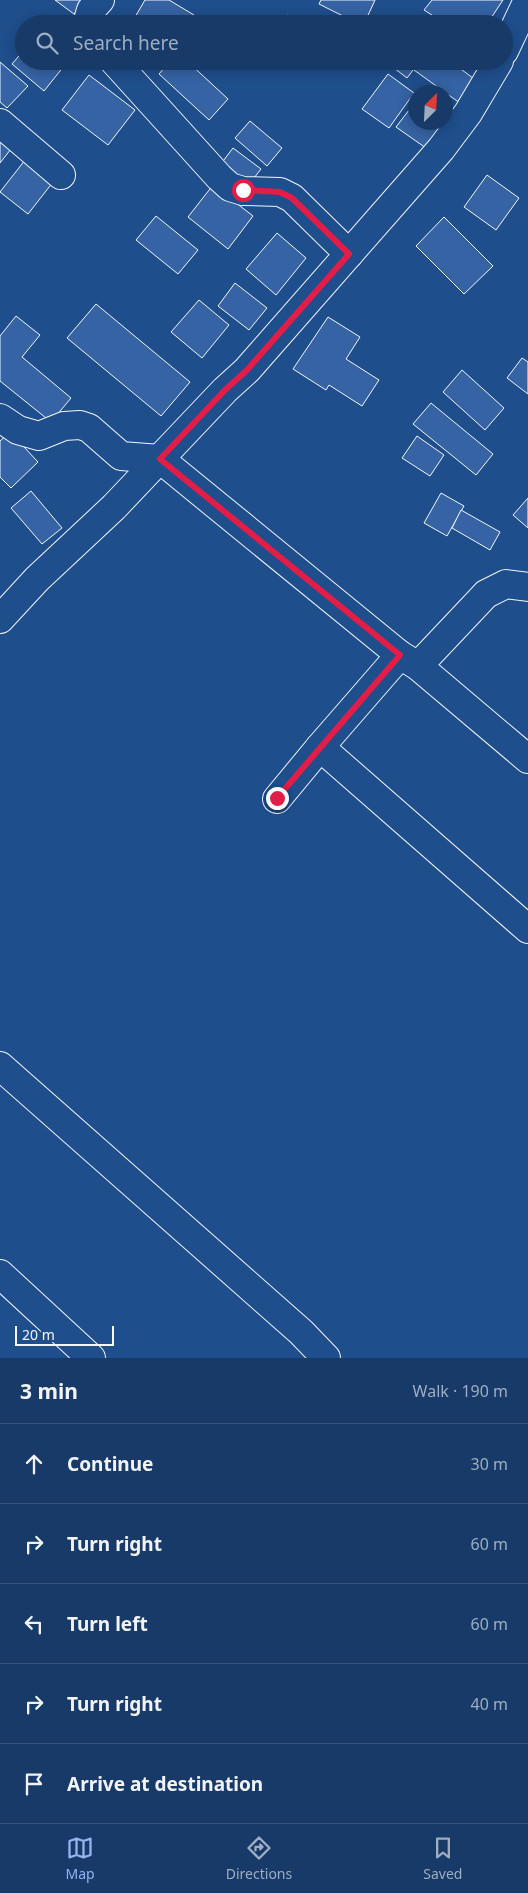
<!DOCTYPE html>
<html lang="en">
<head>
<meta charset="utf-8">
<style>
	:root { --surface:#173a69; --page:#20416f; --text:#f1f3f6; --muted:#9eadc0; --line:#36547d; --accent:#95b2f1 }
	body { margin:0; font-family:"Noto Sans",sans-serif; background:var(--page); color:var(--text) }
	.compass { position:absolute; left:408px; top:85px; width:45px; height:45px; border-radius:50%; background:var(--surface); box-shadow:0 2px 12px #0003; rotate:24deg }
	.scale { position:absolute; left:15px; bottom:12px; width:99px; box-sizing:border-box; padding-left:5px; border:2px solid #f2f6ff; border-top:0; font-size:14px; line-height:18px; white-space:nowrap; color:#f2f6ff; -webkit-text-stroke:4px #1f4e8c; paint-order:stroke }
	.stop { position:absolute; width:15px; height:15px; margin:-11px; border:4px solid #e11d48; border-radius:50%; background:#fff }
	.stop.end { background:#e11d48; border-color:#fff; box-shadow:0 1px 5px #0008 }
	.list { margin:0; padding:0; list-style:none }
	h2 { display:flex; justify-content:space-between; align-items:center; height:65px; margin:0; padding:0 20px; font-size:21px }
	h2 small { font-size:16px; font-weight:400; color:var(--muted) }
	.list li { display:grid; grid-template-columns:32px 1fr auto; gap:15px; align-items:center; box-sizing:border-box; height:80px; padding:0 20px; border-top:1px solid var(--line) }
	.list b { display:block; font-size:19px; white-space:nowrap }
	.list em { font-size:16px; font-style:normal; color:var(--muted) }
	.icon { flex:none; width:28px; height:28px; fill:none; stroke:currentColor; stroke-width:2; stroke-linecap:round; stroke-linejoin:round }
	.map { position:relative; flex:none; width:528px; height:1358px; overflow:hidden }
	.search { position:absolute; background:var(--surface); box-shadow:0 2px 12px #0003; left:15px; right:15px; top:15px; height:55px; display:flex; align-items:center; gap:12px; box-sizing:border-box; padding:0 18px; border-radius:28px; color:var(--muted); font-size:19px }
	.sheet { height:465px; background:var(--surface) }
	nav { display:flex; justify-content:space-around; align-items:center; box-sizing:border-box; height:70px; border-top:1px solid var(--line); background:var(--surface); font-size:14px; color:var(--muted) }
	nav a { display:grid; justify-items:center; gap:2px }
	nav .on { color:var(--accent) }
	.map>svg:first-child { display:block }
	.building { fill:#3563a3; stroke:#f2f6ff }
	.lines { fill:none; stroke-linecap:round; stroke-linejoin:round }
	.minor-casing { stroke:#f2f6ff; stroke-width:30 }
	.tertiary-casing { stroke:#f2f6ff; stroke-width:30 }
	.minor { stroke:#1f4e8c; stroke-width:28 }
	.tertiary { stroke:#1f4e8c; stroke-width:28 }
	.route { stroke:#e11d48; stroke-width:6 }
</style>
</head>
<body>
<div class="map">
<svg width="528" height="1358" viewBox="0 0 528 1358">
	<rect width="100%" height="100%" fill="#1f4e8c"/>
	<g class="building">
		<polygon points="55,0 85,0 74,14"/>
		<polygon points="145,0 169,0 194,15 188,24 131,24"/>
		<polygon points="321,0 375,0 364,24 359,24 319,4"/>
		<polygon points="432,0 503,0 487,24 446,24 424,10"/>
		<polygon points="287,15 302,24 281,24"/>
		<polygon points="24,50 24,61 68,61 44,91 12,64"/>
		<polygon points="170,61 187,61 228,99 209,120 159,74"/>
		<polygon points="299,61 314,61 310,68"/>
		<polygon points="385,61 420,61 407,78"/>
		<polygon points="421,61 450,61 481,84 464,106 414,70"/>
		<polygon points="0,62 28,86 7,108 0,102"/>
		<polygon points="388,74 414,93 389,128 362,109"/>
		<polygon points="89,75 135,110 108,145 62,110"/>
		<polygon points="416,101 416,122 446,122 446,107 459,117 433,153 396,127"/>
		<polygon points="250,121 282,148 267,166 235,138"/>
		<polygon points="0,140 11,149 0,163"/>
		<polygon points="233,148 261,169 247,187 220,165"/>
		<polygon points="29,155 57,177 28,214 0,192"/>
		<polygon points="487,175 519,198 496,230 464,207"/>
		<polygon points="213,185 253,216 228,249 188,217"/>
		<polygon points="156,216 198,250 178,274 136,240"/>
		<polygon points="444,217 493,266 464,294 416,246"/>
		<polygon points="277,233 306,258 276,295 246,269"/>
		<polygon points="235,283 267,308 249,330 218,306"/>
		<polygon points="199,300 229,325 202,358 171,332"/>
		<polygon points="96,304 190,382 161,416 67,338"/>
		<polygon points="16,316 40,335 22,357 71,398 51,422 0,381 0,336"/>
		<polygon points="328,317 360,337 346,359 379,380 362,406 329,385 326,390 293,369"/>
		<polygon points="522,358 528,362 528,394 507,378"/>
		<polygon points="462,370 504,408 485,430 443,392"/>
		<polygon points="431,403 493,454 476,475 413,424"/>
		<polygon points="10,432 38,462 11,488 0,477 0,441"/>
		<polygon points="417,436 444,455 430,476 402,458"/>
		<polygon points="31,491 62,528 42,544 11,508"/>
		<polygon points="441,493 464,506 447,536 424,523"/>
		<polygon points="528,498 528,528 513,515"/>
		<polygon points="461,510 500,532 490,550 452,528"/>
	</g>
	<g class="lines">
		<g class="minor-casing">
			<g id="minor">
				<polyline points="87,24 91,10 100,0"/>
				<polyline points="114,61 219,177 230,187 243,191 280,192 292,198 349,254"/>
				<polyline points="0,123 61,175"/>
				<polyline points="0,418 18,430 39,436 64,426 80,425 89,428 121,456 160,459 400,655 418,666 528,759"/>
				<polyline points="400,655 320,747 528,929"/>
				<polyline points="418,666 486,594 506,584 528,587"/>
				<polyline points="277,799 320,747"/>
				<polyline points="0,1066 301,1332 326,1358"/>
				<polyline points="0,1274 91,1358"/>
			</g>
		</g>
		<g class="tertiary-casing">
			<g id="tertiary">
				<polyline points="504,51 528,0"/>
				<polyline points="0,619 37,579 114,507 225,390 247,370 441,149 468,113 499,61"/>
			</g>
		</g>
		<use href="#minor" class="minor"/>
		<use href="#tertiary" class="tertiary"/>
	</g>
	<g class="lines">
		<polyline class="route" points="243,190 280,192 292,198 349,254 247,370 225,390 160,459 400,655 277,798"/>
	</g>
</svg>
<svg class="compass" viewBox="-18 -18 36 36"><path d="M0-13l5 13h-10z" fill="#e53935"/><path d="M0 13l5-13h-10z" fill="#9eadc0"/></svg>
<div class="scale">20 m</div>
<div class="stop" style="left:243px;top:190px"></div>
<div class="stop end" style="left:277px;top:798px"></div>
<div class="search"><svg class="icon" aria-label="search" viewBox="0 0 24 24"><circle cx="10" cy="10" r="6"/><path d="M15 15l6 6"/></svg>Search here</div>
</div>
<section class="sheet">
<h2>3 min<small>Walk · 190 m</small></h2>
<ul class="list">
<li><svg class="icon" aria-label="ahead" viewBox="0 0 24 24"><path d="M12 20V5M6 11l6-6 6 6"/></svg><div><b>Continue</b></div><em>30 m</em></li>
<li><svg class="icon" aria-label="right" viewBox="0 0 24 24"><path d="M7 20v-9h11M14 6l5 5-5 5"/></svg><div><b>Turn right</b></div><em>60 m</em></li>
<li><svg class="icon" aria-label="left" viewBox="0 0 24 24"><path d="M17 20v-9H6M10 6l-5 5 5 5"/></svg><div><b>Turn left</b></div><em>60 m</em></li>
<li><svg class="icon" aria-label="right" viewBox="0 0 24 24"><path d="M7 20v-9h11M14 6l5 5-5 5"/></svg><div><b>Turn right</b></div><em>40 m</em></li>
<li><svg class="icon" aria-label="arrive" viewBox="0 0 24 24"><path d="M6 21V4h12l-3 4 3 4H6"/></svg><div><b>Arrive at destination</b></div></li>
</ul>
</section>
<nav>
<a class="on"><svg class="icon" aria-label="map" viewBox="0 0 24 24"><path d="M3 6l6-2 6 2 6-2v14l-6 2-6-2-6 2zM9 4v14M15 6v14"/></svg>Map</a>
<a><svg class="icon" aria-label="directions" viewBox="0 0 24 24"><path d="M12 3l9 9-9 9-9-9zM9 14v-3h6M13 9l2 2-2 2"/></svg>Directions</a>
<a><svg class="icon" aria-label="saved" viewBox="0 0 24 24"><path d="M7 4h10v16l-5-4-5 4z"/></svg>Saved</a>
</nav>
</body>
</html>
